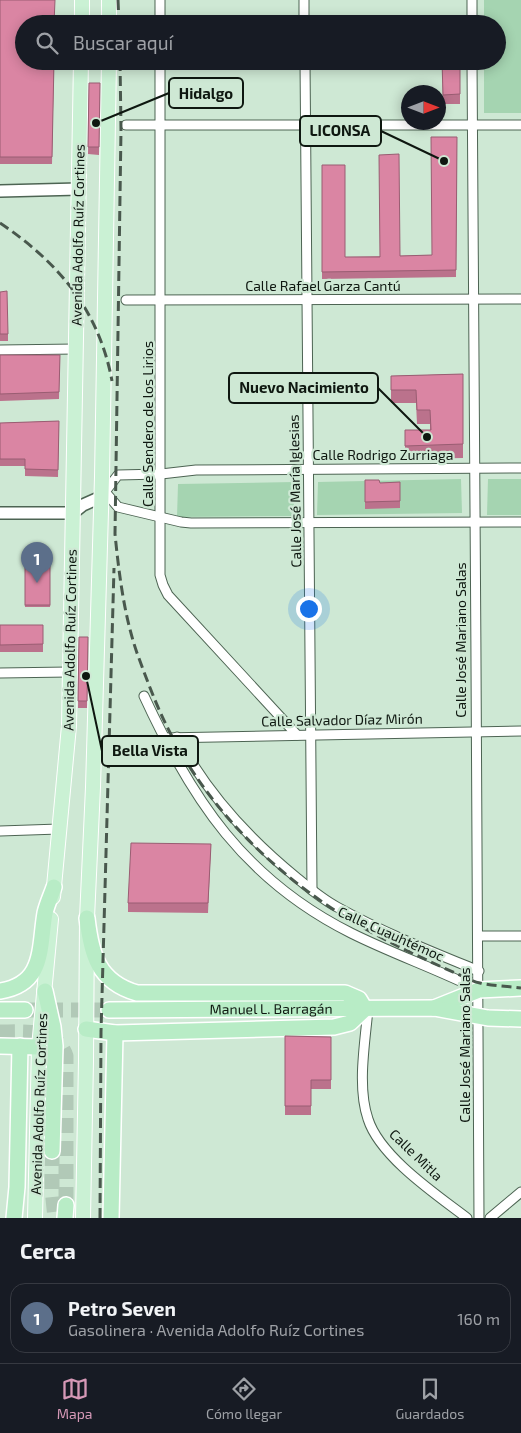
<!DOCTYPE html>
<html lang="es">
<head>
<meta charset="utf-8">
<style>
	:root { --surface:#171b24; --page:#242831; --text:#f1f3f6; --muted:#9ea1a6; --line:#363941; --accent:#d699b7 }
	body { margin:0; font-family:"Exo 2",sans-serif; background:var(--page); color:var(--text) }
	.compass { position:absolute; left:401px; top:85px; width:45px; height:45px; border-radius:50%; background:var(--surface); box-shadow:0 2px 12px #0003; rotate:90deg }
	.you { position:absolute; left:308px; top:608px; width:18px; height:18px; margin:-12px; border:4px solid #fff; border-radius:50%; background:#1a73e8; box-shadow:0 0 0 8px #1a73e833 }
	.badge { display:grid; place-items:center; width:32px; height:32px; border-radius:50%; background:var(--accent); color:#fff; font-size:16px; font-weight:700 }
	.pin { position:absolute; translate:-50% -41px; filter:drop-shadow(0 1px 2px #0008) }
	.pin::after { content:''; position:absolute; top:26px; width:18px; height:15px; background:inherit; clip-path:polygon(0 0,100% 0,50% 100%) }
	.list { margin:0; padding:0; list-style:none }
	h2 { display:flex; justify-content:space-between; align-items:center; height:65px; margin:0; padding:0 20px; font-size:21px }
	h2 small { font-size:16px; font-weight:400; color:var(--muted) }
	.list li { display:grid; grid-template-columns:32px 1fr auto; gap:15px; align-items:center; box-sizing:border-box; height:70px; margin:0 10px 10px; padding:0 10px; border:1px solid var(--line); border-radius:15px }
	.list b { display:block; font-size:19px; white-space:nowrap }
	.list p { margin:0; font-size:16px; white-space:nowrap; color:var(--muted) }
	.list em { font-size:16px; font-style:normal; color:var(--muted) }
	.icon { flex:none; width:28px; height:28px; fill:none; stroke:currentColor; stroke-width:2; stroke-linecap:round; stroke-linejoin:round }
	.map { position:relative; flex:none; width:521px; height:1218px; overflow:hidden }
	.search { position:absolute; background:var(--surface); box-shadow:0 2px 12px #0003; left:15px; right:15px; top:15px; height:55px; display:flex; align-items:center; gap:12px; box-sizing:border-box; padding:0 18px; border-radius:28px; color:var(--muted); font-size:19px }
	.sheet { height:145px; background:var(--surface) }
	nav { display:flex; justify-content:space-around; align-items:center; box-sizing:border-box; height:70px; border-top:1px solid var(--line); background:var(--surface); font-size:14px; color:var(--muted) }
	nav a { display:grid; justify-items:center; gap:2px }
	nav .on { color:var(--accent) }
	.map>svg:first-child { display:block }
	.green { fill:#a5d4b1 }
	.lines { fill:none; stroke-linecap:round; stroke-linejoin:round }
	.trunk-tunnel { stroke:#b1c9b7; stroke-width:15; stroke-dasharray:15 8; stroke-linecap:butt }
	.minor-casing { stroke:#4d6453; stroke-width:11 }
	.tertiary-casing { stroke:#4d6453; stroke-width:14 }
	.primary-casing { stroke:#fff; stroke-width:16 }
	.trunk-casing { stroke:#fff; stroke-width:18 }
	.minor { stroke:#fff; stroke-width:9 }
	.tertiary { stroke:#fff; stroke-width:11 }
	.primary { stroke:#caf1d4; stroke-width:14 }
	.trunk { stroke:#b8ecc6; stroke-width:15 }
	.rail { stroke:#49584d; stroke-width:3; stroke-dasharray:10 5; stroke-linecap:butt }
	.wall { fill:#bb728c }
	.building { fill:#da85a3; stroke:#995d72 }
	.labels { text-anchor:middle; stroke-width:4.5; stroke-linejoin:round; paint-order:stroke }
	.street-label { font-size:14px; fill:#0e1710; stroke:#cee8d4 }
	.leader { fill:none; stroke:#0e1710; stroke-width:2 }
	.callout-dot { fill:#0e1710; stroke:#cee8d4; stroke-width:2 }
	.callout { fill:#cee8d4; stroke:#0e1710; stroke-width:2 }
	.callout-label { font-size:15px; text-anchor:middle; font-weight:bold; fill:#0e1710 }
</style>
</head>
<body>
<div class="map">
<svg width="521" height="1218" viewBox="0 0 521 1218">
	<rect width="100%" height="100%" fill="#cee8d4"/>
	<g class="green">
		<polygon points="484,0 521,0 521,113 484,113 484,61 497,61 497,24 484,24"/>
		<polygon points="461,479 462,513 317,515 318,482"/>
		<polygon points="488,479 521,479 521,515 487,515"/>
		<polygon points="294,482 294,516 177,517 178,484"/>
	</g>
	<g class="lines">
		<g class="trunk-tunnel">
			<polyline points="25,1010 109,1010"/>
			<path d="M0,1032C25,1032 57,1028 66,1056V1205"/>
			<polyline points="52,1151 52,1189 55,1218"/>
		</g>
		<g class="minor-casing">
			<g id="minor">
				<polyline points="304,0 304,24"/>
				<polyline points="472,0 472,24"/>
				<polyline points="160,24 160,0"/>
				<polyline points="160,61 160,575 163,585 168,595 297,735"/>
				<polyline points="305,61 312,890"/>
				<path d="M472,61C474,447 478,832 479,1218"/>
				<polyline points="126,125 521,125"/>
				<polyline points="126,300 521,299"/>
				<polyline points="0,350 76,349"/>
				<polyline points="106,493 118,507 181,522 191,523 521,522"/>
				<polyline points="101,497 118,475 161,474 196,470 521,468"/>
				<polyline points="0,673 69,672"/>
				<path d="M144,696C192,800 245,880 351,933C393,954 437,969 479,990"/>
				<path d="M177,737C206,792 249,839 297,878C309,888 322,899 337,907C382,932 430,951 479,971"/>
				<polyline points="163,738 521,731"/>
				<polyline points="0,831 59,829"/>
				<polyline points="478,936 521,936"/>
				<path d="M368,1009C365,1043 357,1087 368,1119C380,1157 437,1195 467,1218"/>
				<polyline points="490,1218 521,1192"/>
			</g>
		</g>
		<g class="tertiary-casing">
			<g id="tertiary">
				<polyline points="0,191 79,189"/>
				<polyline points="0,513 73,513 83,505 101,497"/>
			</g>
		</g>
		<g class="primary-casing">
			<g id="primary">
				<polyline points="82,24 82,0"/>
				<polyline points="109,24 109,0"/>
				<polyline points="53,897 69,726 81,61"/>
				<polyline points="35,1218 39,1047 51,919"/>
				<polyline points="83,1218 86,1061 87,918 93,787 102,477 109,61"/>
			</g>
		</g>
		<g class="trunk-casing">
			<g id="trunk">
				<path d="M0,991C45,984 39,948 45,913C47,904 51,896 54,887"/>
				<polyline points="45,991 53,1027 55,1046 52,1151"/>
				<polyline points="434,1008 479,990 521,988"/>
				<polyline points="0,1010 25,1010"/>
				<path id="s1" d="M109,1010L434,1008L488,1018L521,1019"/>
				<path d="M86,1029L115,1033L334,1027L350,1023L365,1009L359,999L345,993H137C98,982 91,954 87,918"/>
				<polyline points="0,1046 39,1047"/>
				<polyline points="14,1218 17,1187 20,1046"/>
				<polyline points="65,1218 66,1205"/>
				<polyline points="111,1218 115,1033"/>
			</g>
		</g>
		<use href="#minor" class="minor"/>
		<use href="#tertiary" class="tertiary"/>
		<use href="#primary" class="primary"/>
		<use href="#trunk" class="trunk"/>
		<g class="rail">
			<polyline points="118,0 119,24"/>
			<path d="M120,61L121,129L115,534C119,574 124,615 137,653C148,683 159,713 174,740C221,828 302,898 390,942C411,953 433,963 455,973C463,976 471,981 480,983C493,986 507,986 521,988"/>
			<path d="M0,223C58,262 99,310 112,381"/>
			<polyline points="100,1218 101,1032 114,568"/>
		</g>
	</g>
	<g class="wall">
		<polygon points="0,0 54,61 52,164 0,164"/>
		<polygon points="442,61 460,61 460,104 443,104"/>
		<polygon points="89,83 100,83 99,155 88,154"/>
		<polygon points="457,137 456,277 322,279 322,165 345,257 432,255"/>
		<polygon points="0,292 8,334 8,341 0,341"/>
		<polygon points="0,355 60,355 59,399 0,401"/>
		<polygon points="463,374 463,458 405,459 405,430 430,430 430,424 417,424 416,403 391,403 391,376"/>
		<polygon points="59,421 58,477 25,476 25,466 0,466 0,423"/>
		<polygon points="365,480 380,483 400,482 400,508 365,509"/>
		<rect x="25" y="556" width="25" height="51"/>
		<rect x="0" y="625" width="43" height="27"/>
		<polygon points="79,637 88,637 87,708 78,708"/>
		<polygon points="211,844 208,913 128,912 128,903"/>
		<polygon points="285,1036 331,1037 331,1089 311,1089 311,1115 285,1115"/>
	</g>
	<g class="building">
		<polygon points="0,0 55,0 54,24 24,24 24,61 54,61 52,157 0,157"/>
		<polygon points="442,61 460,61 460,94 443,95"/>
		<polygon points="89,83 100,83 99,147 88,147"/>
		<polygon points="431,137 457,137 456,270 322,272 322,165 345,165 345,257 380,257 379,155 399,154 400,256 432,255"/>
		<polygon points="7,291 8,334 0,334 0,292"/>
		<polygon points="0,355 60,355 59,392 0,394"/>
		<polygon points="463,374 463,444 405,446 405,430 431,430 430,410 417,410 416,390 391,390 391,376"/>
		<polygon points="59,421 58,470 25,469 25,459 0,459 0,423"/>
		<polygon points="365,480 379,480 380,483 400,482 400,501 365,502"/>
		<rect x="25" y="556" width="25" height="49"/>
		<polygon points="0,625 43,625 43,644 0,645"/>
		<polygon points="79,637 88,637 87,701 78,701"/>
		<polygon points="131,843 211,844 208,903 128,903"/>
		<polygon points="285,1036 331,1037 331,1080 311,1080 311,1106 285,1106"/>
	</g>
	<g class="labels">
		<g class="street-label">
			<text transform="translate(78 235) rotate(-89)" y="5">Avenida Adolfo Ruíz Cortines</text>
			<text x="323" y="291">Calle Rafael Garza Cantú</text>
			<text transform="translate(148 424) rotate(-90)" y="5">Calle Sendero de los Lirios</text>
			<text x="383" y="460">Calle Rodrigo Zurriaga</text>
			<text transform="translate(295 491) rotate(-91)" y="5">Calle José María Iglesias</text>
			<text transform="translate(70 640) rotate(-89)" y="5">Avenida Adolfo Ruíz Cortines</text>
			<text transform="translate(461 640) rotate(-90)" y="5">Calle José Mariano Salas</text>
			<text transform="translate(342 720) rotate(-1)" y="5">Calle Salvador Díaz Mirón</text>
			<text transform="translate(391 934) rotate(24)" y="5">Calle Cuauhtémoc</text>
			<text dy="5" stroke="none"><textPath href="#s1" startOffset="162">Manuel L. Barragán</textPath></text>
			<text transform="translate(465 1045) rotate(-90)" y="5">Calle José Mariano Salas</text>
			<text transform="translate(39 1104) rotate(-88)" y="5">Avenida Adolfo Ruíz Cortines</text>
			<text transform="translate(416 1155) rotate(44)" y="5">Calle Mitla</text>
		</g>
	</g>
	<path class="leader" d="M96 123L169 93M444 161L381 131M427 437L378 388M86 676L102 751"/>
	<g class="callout-dot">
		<circle cx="96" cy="123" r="5"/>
		<circle cx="444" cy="161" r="5"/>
		<circle cx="427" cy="437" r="5"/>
		<circle cx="86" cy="676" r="5"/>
	</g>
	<g class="callout">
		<rect x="169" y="78" width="74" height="30" rx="5"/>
		<rect x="300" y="116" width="81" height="30" rx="5"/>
		<rect x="229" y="373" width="149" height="30" rx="5"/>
		<rect x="102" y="736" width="96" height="30" rx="5"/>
	</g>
	<g class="callout-label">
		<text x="206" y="99">Hidalgo</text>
		<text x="340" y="136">LICONSA</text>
		<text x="304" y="393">Nuevo Nacimiento</text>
		<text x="150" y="756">Bella Vista</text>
	</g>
</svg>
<svg class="compass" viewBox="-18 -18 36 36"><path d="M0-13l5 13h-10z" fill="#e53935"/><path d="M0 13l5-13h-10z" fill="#9ea1a6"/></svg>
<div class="you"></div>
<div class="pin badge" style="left:37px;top:583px;background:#5c6f8a">1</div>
<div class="search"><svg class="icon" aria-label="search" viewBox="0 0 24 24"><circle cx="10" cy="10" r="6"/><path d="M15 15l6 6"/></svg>Buscar aquí</div>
</div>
<section class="sheet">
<h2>Cerca<small></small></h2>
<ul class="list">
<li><span class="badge" style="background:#5c6f8a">1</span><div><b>Petro Seven</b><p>Gasolinera · Avenida Adolfo Ruíz Cortines</p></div><em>160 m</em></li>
</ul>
</section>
<nav>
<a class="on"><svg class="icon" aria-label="map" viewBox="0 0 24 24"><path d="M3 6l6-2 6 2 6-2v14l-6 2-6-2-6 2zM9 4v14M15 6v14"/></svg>Mapa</a>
<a><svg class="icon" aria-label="directions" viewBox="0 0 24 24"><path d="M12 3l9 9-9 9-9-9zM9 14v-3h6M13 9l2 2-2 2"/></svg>Cómo llegar</a>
<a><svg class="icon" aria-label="saved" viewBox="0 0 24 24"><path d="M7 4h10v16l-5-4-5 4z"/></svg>Guardados</a>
</nav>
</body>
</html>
